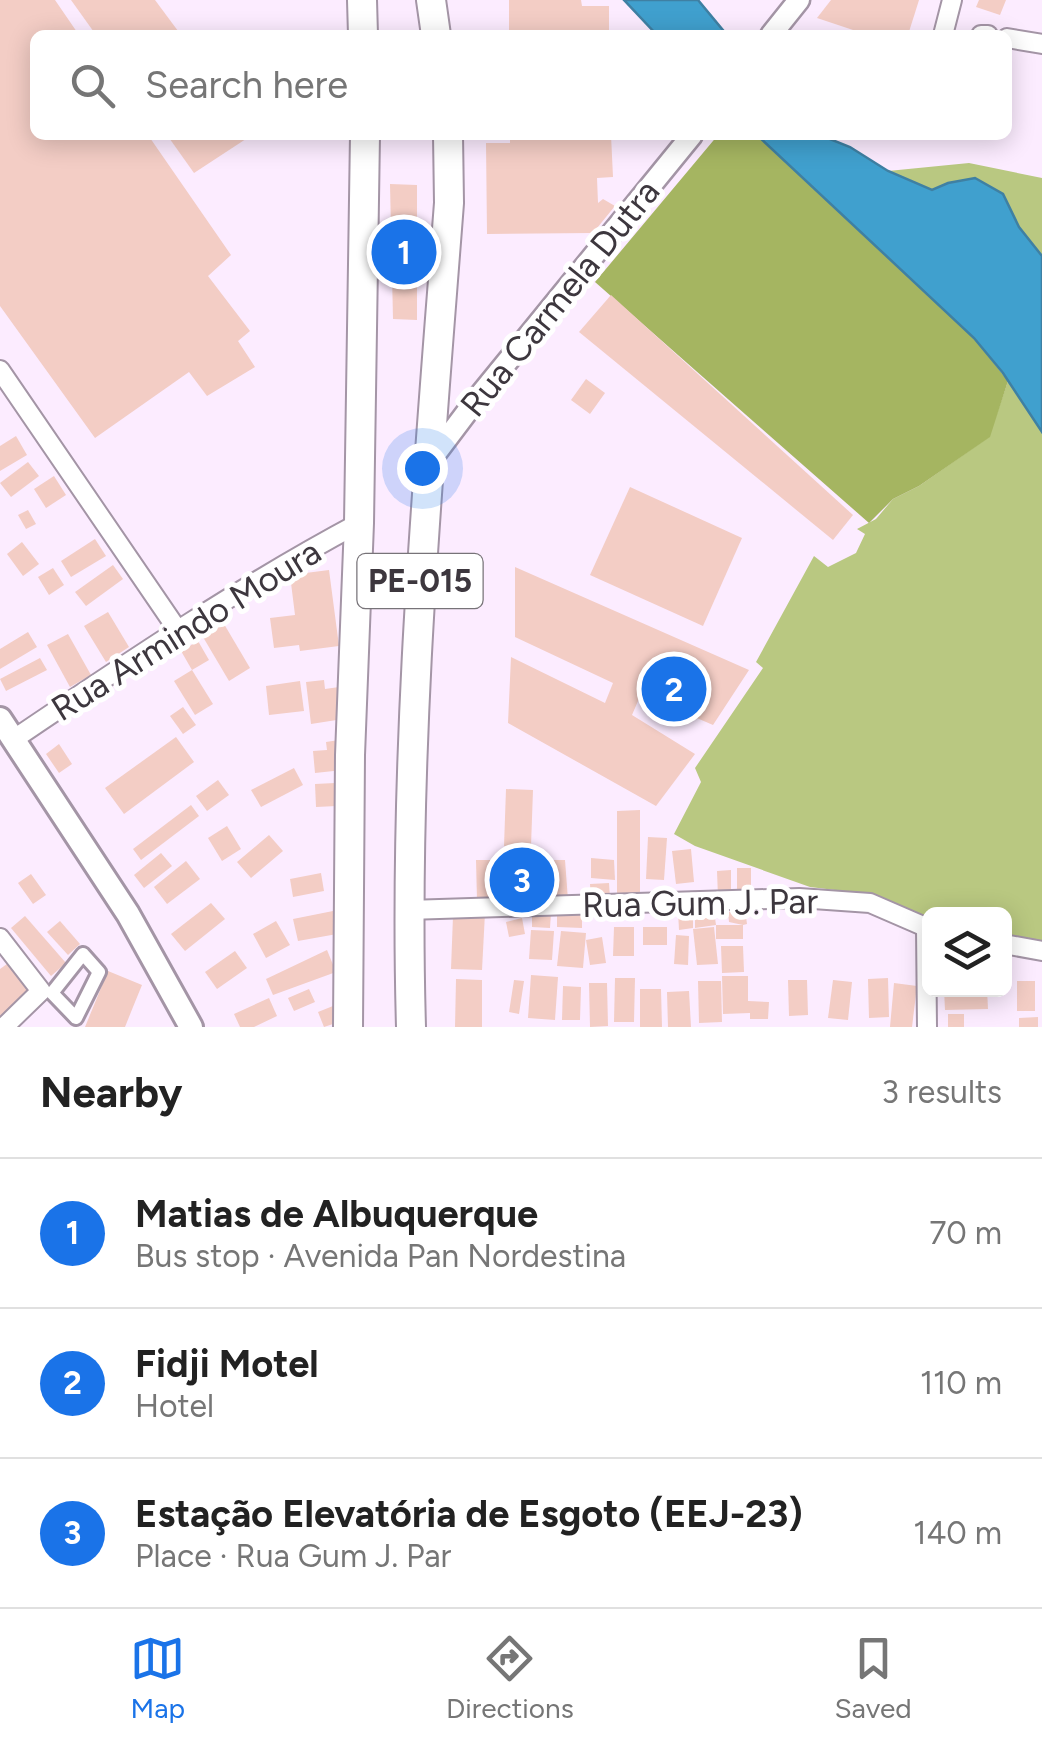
<!DOCTYPE html>
<html lang="en">
<head>
<meta charset="utf-8">
<style>
	:root { --surface:#fff; --page:#f6f6f6; --text:#222; --muted:#767676; --line:#e0e0e0; --accent:#1a73e8 }
	body { margin:0; font-family:Figtree,sans-serif; background:var(--page); color:var(--text) }
	.controls { position:absolute; right:30px; bottom:30px; display:grid; overflow:hidden; border-radius:15px; box-shadow:0 5px 25px #0003 }
	.controls button { width:90px; height:90px; display:grid; place-items:center; padding:0; border:0; border-bottom:2px solid var(--line); background:var(--surface); color:var(--text); font:50px sans-serif }
	.you { position:absolute; left:422px; top:468px; width:35px; height:35px; margin:-25px; border:8px solid #fff; border-radius:50%; background:#1a73e8; box-shadow:0 0 0 15px #1a73e833 }
	.badge { display:grid; place-items:center; width:65px; height:65px; border-radius:50%; background:var(--accent); color:#fff; font-size:32px; font-weight:700 }
	.pin { position:absolute; translate:-50% -50%; border:5px solid #fff; box-shadow:0 2px 10px #0006 }
	.list { margin:0; padding:0; list-style:none }
	h2 { display:flex; justify-content:space-between; align-items:center; height:130px; margin:0; padding:0 40px; font-size:42px }
	h2 small { font-size:32px; font-weight:400; color:var(--muted) }
	.list li { display:grid; grid-template-columns:65px 1fr auto; gap:30px; align-items:center; box-sizing:border-box; height:150px; padding:0 40px; border-top:2px solid var(--line) }
	.list b { display:block; font-size:38px; white-space:nowrap }
	.list p { margin:0; font-size:32px; white-space:nowrap; color:var(--muted) }
	.list em { font-size:32px; font-style:normal; color:var(--muted) }
	.icon { flex:none; width:55px; height:55px; fill:none; stroke:currentColor; stroke-width:2; stroke-linecap:round; stroke-linejoin:round }
	.map { position:relative; flex:none; width:1042px; height:1027px; overflow:hidden }
	.search { position:absolute; background:var(--surface); box-shadow:0 5px 25px #0003; left:30px; right:30px; top:30px; height:110px; display:flex; align-items:center; gap:25px; box-sizing:border-box; padding:0 35px; border-radius:15px; color:var(--muted); font-size:38px }
	.sheet { height:580px; background:var(--surface) }
	nav { display:flex; justify-content:space-around; align-items:center; box-sizing:border-box; height:140px; border-top:2px solid var(--line); background:var(--surface); font-size:28px; color:var(--muted) }
	nav a { display:grid; justify-items:center; gap:5px }
	nav .on { color:var(--accent) }
	.map>svg:first-child { display:block }
	.green { fill:#b9c881 }
	.forest { fill:#a5b561 }
	.water { fill:#40a0ce; stroke:#3f80a3; stroke-width:2.5 }
	.building { fill:#f3cdc5 }
	.lines { fill:none; stroke-linecap:round; stroke-linejoin:round }
	.pedestrian-casing { stroke:#a495a6; stroke-width:18 }
	.minor-casing { stroke:#a495a6; stroke-width:22 }
	.tertiary-casing { stroke:#a495a6; stroke-width:25 }
	.secondary-casing { stroke:#a495a6; stroke-width:28 }
	.trunk-casing { stroke:#a495a6; stroke-width:32 }
	.pedestrian { stroke:#fff; stroke-width:12 }
	.minor { stroke:#fff; stroke-width:18 }
	.tertiary { stroke:#fff; stroke-width:20 }
	.secondary { stroke:#fff; stroke-width:22 }
	.trunk { stroke:#fff; stroke-width:28 }
	.labels { text-anchor:middle; stroke-width:10; stroke-linejoin:round; paint-order:stroke }
	.shield { fill:#fff; stroke:#777378; stroke-width:2.5 }
	.shield-label { font-size:32px; font-weight:bold; fill:#3d373e }
	.street-label { font-size:35px; fill:#3d373e; stroke:#fff }
</style>
</head>
<body>
<div class="map">
<svg width="1042" height="1027" viewBox="0 0 1042 1027">
	<rect width="100%" height="100%" fill="#fcecff"/>
	<g class="green">
		<polygon points="969,163 1042,178 1042,256 1019,227 1003,194 976,178 948,183 932,191 888,171"/>
		<polygon points="1008,381 1042,432 1042,942 1005,935 1004,914 930,914 929,919 860,893 810,887 695,846 674,834 701,782 695,768 763,668 756,662 814,556 828,567 856,553 865,534 857,529 876,519 893,499 919,486 989,437"/>
	</g>
	<polygon class="forest" points="718,135 757,135 974,338 1008,381 990,437 919,486 893,499 869,523 595,282"/>
	<g class="water">
		<polygon points="624,0 698,0 727,35 657,35"/>
		<polygon points="757,135 820,135 850,147 888,171 932,190 948,183 975,178 1003,194 1019,227 1042,256 1042,432 1003,373 974,338"/>
	</g>
	<g class="building">
		<polygon points="0,0 55,0 79,35 35,35 35,135 148,135 231,255 208,276 250,331 238,341 255,367 207,396 189,372 95,438 0,306"/>
		<polygon points="71,0 155,0 181,35 96,35"/>
		<polygon points="509,0 581,0 582,6 609,6 609,35 509,35"/>
		<polygon points="831,0 919,0 908,35 868,35 817,18"/>
		<polygon points="979,0 1006,0 1000,15 976,7"/>
		<polygon points="167,135 252,135 194,173"/>
		<polygon points="510,135 611,135 613,177 597,178 598,203 603,199 615,206 593,233 487,234 486,143 510,143"/>
		<polygon points="390,184 417,185 417,320 393,319"/>
		<polygon points="611,295 853,515 833,540 579,332"/>
		<polygon points="586,379 605,393 590,414 571,400"/>
		<polygon points="16,436 27,455 0,471 0,446"/>
		<polygon points="28,462 39,476 11,497 0,483"/>
		<polygon points="54,476 66,495 46,508 34,489"/>
		<polygon points="630,487 742,538 703,626 590,575"/>
		<polygon points="28,510 36,524 26,529 18,515"/>
		<polygon points="95,539 106,556 71,577 61,561"/>
		<polygon points="22,542 39,564 23,576 7,554"/>
		<polygon points="113,565 123,579 86,606 75,592"/>
		<polygon points="515,567 749,670 713,725 641,694 632,715 695,754 656,806 508,723 511,657 605,703 613,683 515,637"/>
		<polygon points="53,568 64,585 49,595 38,577"/>
		<polygon points="329,570 339,646 300,651 299,645 274,648 270,618 295,615 290,575"/>
		<polygon points="108,612 129,647 106,662 84,626"/>
		<polygon points="224,624 250,668 229,681 203,637"/>
		<polygon points="28,632 37,647 0,669 0,649"/>
		<polygon points="68,634 91,675 70,687 47,645"/>
		<polygon points="198,641 209,660 192,670 181,651"/>
		<polygon points="40,658 47,670 6,691 0,679"/>
		<polygon points="192,670 213,704 195,715 174,681"/>
		<polygon points="324,680 325,689 339,687 343,719 311,724 306,682"/>
		<polygon points="300,681 304,711 269,715 266,686"/>
		<polygon points="183,707 196,725 183,734 170,716"/>
		<polygon points="176,737 194,762 124,814 105,788"/>
		<polygon points="339,740 343,770 315,773 313,751 327,750 326,742"/>
		<polygon points="59,744 72,764 59,773 46,754"/>
		<polygon points="294,768 303,785 261,807 251,790"/>
		<polygon points="218,780 229,795 207,811 196,796"/>
		<polygon points="335,783 337,806 316,807 315,784"/>
		<polygon points="506,789 533,790 531,846 504,846"/>
		<polygon points="191,805 199,816 141,860 133,849"/>
		<polygon points="640,810 640,893 617,894 617,811"/>
		<polygon points="227,826 241,849 222,861 208,838"/>
		<polygon points="269,835 283,851 251,878 237,862"/>
		<polygon points="648,837 667,838 664,880 646,879"/>
		<polygon points="691,849 694,882 676,884 672,851"/>
		<polygon points="161,853 172,866 144,888 134,875"/>
		<polygon points="591,858 614,860 615,880 591,878"/>
		<polygon points="476,860 565,860 568,900 477,900"/>
		<polygon points="186,861 200,879 167,904 154,887"/>
		<rect x="737" y="868" width="14" height="29"/>
		<polygon points="731,870 731,896 718,897 717,871"/>
		<polygon points="321,873 324,891 293,897 290,879"/>
		<polygon points="31,874 46,895 33,904 18,883"/>
		<polygon points="609,883 610,898 591,899 590,884"/>
		<polygon points="211,903 225,919 185,951 171,934"/>
		<polygon points="745,910 747,924 743,925 743,939 716,939 716,925 743,925 729,922 728,912"/>
		<polygon points="333,911 337,934 298,941 293,919"/>
		<polygon points="532,911 551,913 550,928 532,927"/>
		<polygon points="678,911 693,911 693,928 679,930"/>
		<polygon points="714,911 716,925 695,928 695,913"/>
		<polygon points="485,913 482,970 451,969 453,916"/>
		<polygon points="557,914 582,915 582,928 557,927"/>
		<polygon points="25,916 66,963 51,976 11,928"/>
		<polygon points="522,918 525,934 509,937 506,922"/>
		<polygon points="60,921 80,944 68,955 47,932"/>
		<polygon points="276,921 290,945 266,958 253,934"/>
		<polygon points="614,927 634,927 634,956 613,956"/>
		<rect x="643" y="927" width="24" height="18"/>
		<polygon points="714,927 718,964 697,965 693,929"/>
		<polygon points="531,930 554,931 552,960 529,959"/>
		<polygon points="561,931 586,933 583,968 557,966"/>
		<polygon points="676,935 689,936 688,965 674,964"/>
		<polygon points="602,937 606,963 590,965 586,940"/>
		<polygon points="721,946 743,946 744,972 722,973"/>
		<polygon points="327,950 336,972 273,995 266,979"/>
		<polygon points="235,951 247,968 217,989 205,972"/>
		<polygon points="7,964 30,992 0,1016 0,969"/>
		<polygon points="108,971 142,985 133,1007 125,1027 85,1027"/>
		<polygon points="531,975 558,977 555,1020 528,1018"/>
		<polygon points="722,976 748,976 748,1001 769,1002 768,1019 750,1019 750,1013 723,1014"/>
		<polygon points="615,978 635,978 634,1022 614,1022"/>
		<polygon points="888,978 889,1017 869,1018 868,979"/>
		<polygon points="456,979 482,980 482,1027 455,1027"/>
		<polygon points="514,980 524,981 519,1014 509,1012"/>
		<polygon points="788,980 807,980 808,1015 789,1016"/>
		<polygon points="833,980 852,982 848,1020 828,1018"/>
		<polygon points="698,981 721,981 722,1022 699,1023"/>
		<rect x="1017" y="981" width="18" height="30"/>
		<polygon points="589,983 607,983 608,1026 590,1027"/>
		<polygon points="894,983 917,986 912,1027 890,1027"/>
		<polygon points="563,986 581,987 580,1020 562,1020"/>
		<polygon points="309,989 315,1002 294,1011 288,998"/>
		<polygon points="640,989 661,989 662,1027 640,1027"/>
		<polygon points="944,989 987,989 988,1009 945,1010"/>
		<polygon points="689,991 691,1027 668,1027 667,992"/>
		<polygon points="269,998 277,1016 254,1027 240,1027 234,1014"/>
		<polygon points="333,1006 339,1022 324,1027 318,1012"/>
		<rect x="948" y="1014" width="16" height="13"/>
		<polygon points="1038,1017 1038,1027 1019,1027 1019,1018"/>
	</g>
	<g class="lines">
		<g class="pedestrian-casing">
			<polygon id="pedestrian" points="83,954 99,972 76,1018 52,993"/>
		</g>
		<g class="minor-casing">
			<g id="minor">
				<polyline points="943,35 952,0"/>
				<polyline points="981,35 988,35"/>
				<polyline points="1007,38 1042,44"/>
				<polyline points="0,370 177,629"/>
				<path d="M14,739C127,663 239,587 359,523"/>
				<polyline points="408,910 799,898 870,903 930,929"/>
				<polyline points="926,928 927,1027"/>
				<polyline points="0,938 41,991 4,1027"/>
				<polyline points="1004,944 1042,951"/>
			</g>
		</g>
		<g class="tertiary-casing">
			<g id="tertiary">
				<polyline points="771,35 799,0"/>
				<polyline points="430,461 476,400 692,135"/>
			</g>
		</g>
		<g class="secondary-casing">
			<polyline id="secondary" points="0,719 128,914 191,1027"/>
		</g>
		<g class="trunk-casing">
			<g id="trunk">
				<polyline points="362,0 363,35"/>
				<polyline points="431,0 436,35"/>
				<polyline points="348,1027 350,755 359,523 365,135"/>
				<path d="M411,1027C403,752 428,477 449,203L448,135"/>
			</g>
		</g>
		<use href="#pedestrian" class="pedestrian"/>
		<use href="#minor" class="minor"/>
		<use href="#tertiary" class="tertiary"/>
		<use href="#secondary" class="secondary"/>
		<use href="#trunk" class="trunk"/>
	</g>
	<g class="labels">
		<rect class="shield" x="357.5" y="554" width="125" height="54" rx="8"/>
		<g class="shield-label">
			<text x="420" y="592">PE-015</text>
		</g>
		<g class="street-label">
			<text transform="translate(560 298) rotate(-51)" y="12">Rua Carmela Dutra</text>
			<text transform="translate(186 630) rotate(-32)" y="12">Rua Armindo Moura</text>
			<text transform="translate(700 903) rotate(-1)" y="12">Rua Gum J. Par</text>
		</g>
	</g>
</svg>
<div class="controls">
<button><svg class="icon" aria-label="layers" viewBox="0 0 24 24"><path d="M12 4l9 5-9 5-9-5zM3 14l9 5 9-5"/></svg></button>
</div>
<div class="you"></div>
<div class="pin badge" style="left:404px;top:252px">1</div>
<div class="pin badge" style="left:674px;top:689px">2</div>
<div class="pin badge" style="left:522px;top:880px">3</div>
<div class="search"><svg class="icon" aria-label="search" viewBox="0 0 24 24"><circle cx="10" cy="10" r="6"/><path d="M15 15l6 6"/></svg>Search here</div>
</div>
<section class="sheet">
<h2>Nearby<small>3 results</small></h2>
<ul class="list">
<li><span class="badge">1</span><div><b>Matias de Albuquerque</b><p>Bus stop · Avenida Pan Nordestina</p></div><em>70 m</em></li>
<li><span class="badge">2</span><div><b>Fidji Motel</b><p>Hotel</p></div><em>110 m</em></li>
<li><span class="badge">3</span><div><b>Estação Elevatória de Esgoto (EEJ-23)</b><p>Place · Rua Gum J. Par</p></div><em>140 m</em></li>
</ul>
</section>
<nav>
<a class="on"><svg class="icon" aria-label="map" viewBox="0 0 24 24"><path d="M3 6l6-2 6 2 6-2v14l-6 2-6-2-6 2zM9 4v14M15 6v14"/></svg>Map</a>
<a><svg class="icon" aria-label="directions" viewBox="0 0 24 24"><path d="M12 3l9 9-9 9-9-9zM9 14v-3h6M13 9l2 2-2 2"/></svg>Directions</a>
<a><svg class="icon" aria-label="saved" viewBox="0 0 24 24"><path d="M7 4h10v16l-5-4-5 4z"/></svg>Saved</a>
</nav>
</body>
</html>
